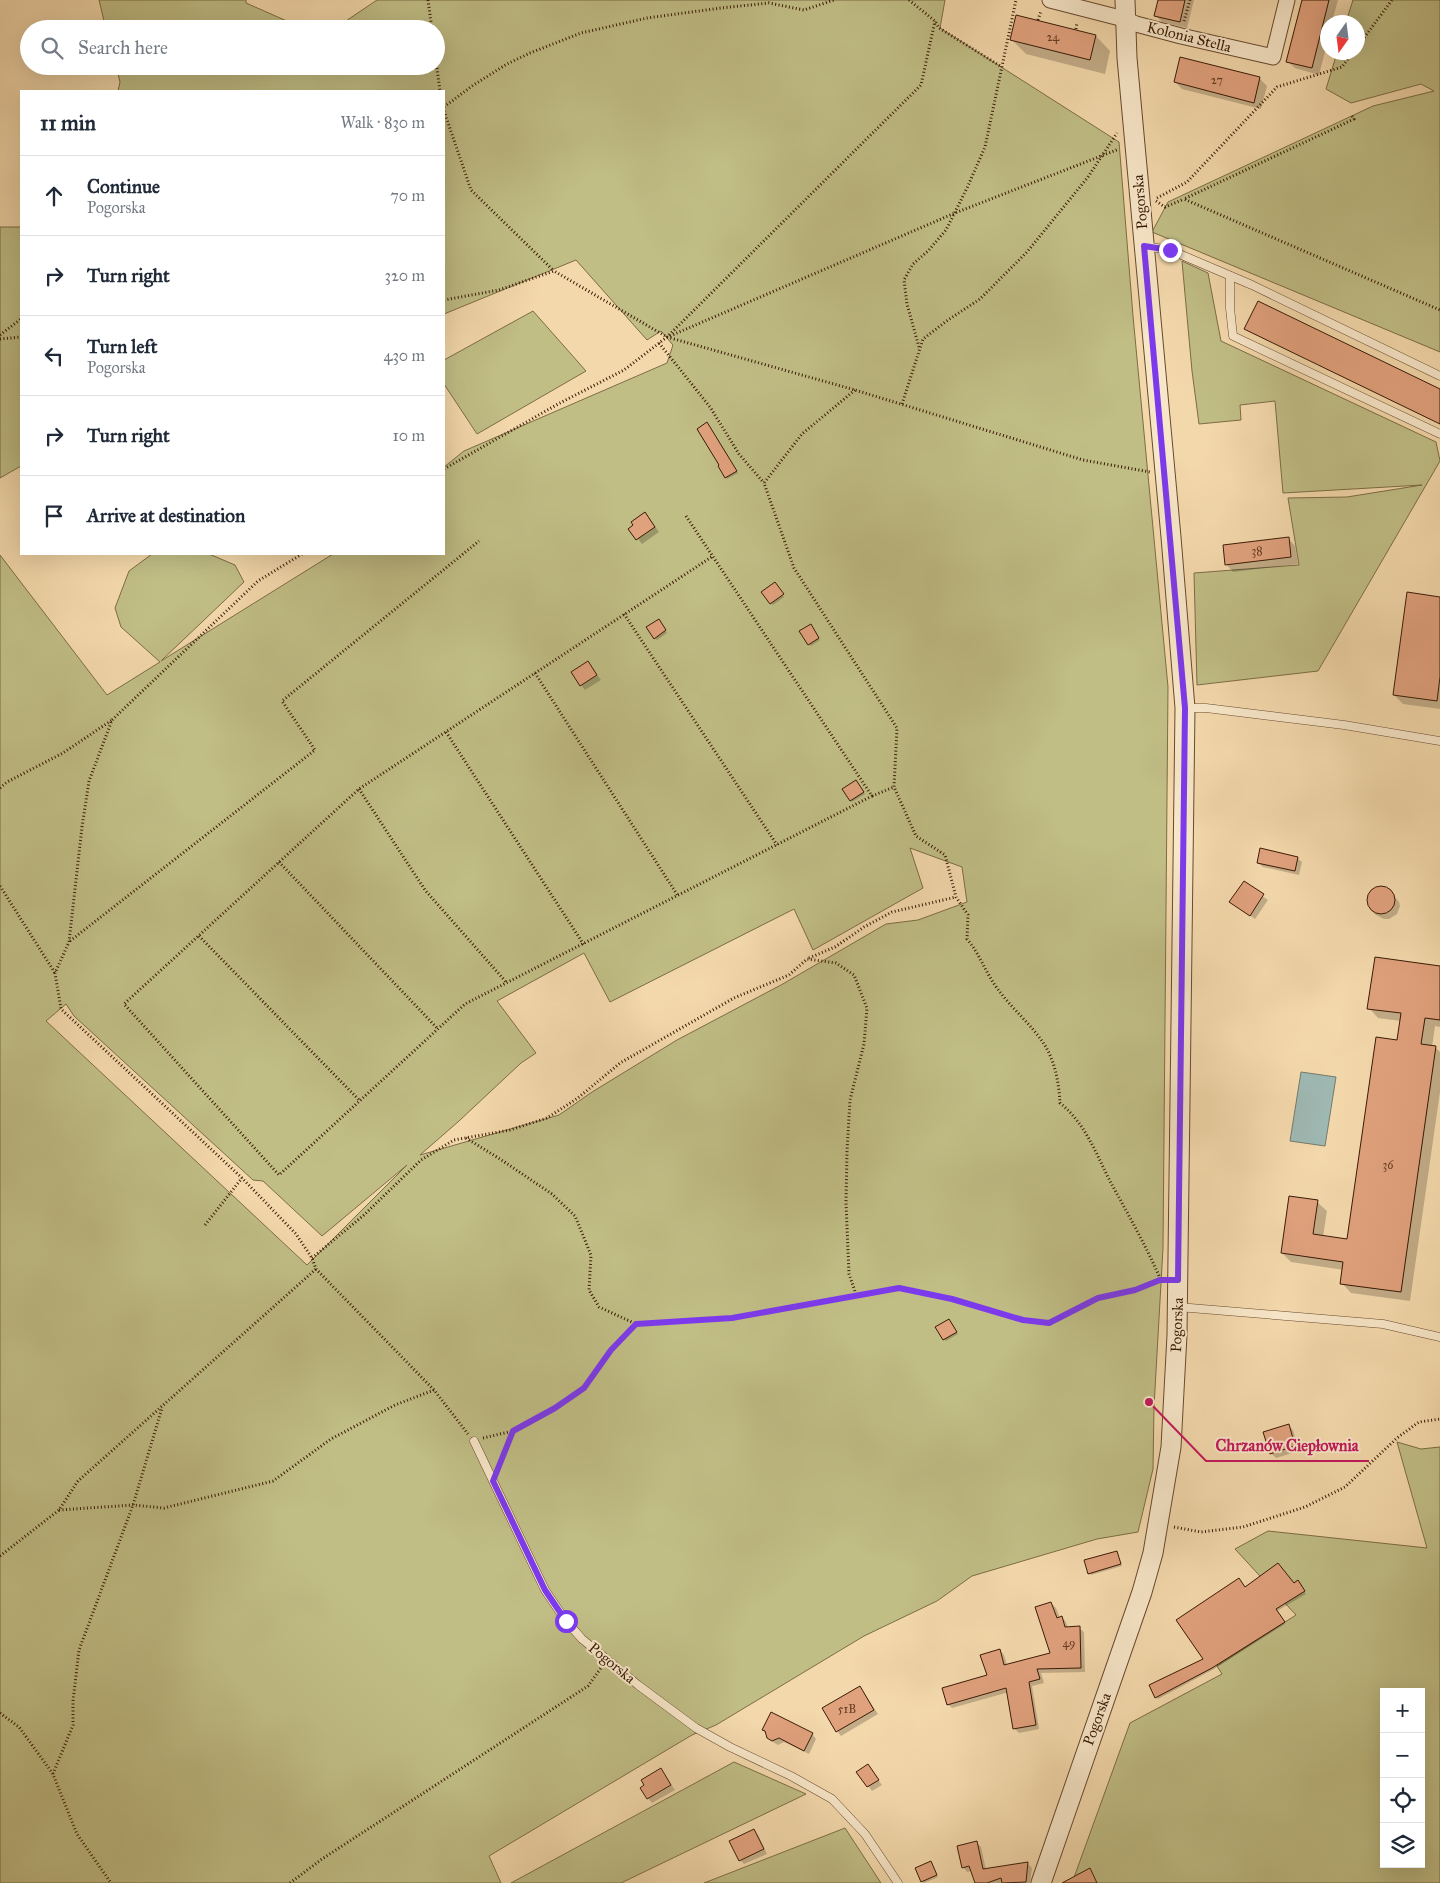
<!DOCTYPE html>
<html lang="en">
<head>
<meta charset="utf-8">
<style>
	:root { --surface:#fff; --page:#f6f6f7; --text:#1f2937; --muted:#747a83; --line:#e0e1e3 }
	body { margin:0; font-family:"IM FELL Great Primer",serif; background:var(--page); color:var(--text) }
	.controls { position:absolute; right:15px; bottom:15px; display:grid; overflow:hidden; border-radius:0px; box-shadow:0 5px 20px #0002 }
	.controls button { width:45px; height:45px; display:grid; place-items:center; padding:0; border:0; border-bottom:1px solid var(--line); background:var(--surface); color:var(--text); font:25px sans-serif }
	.compass { position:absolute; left:1320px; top:15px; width:45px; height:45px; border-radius:50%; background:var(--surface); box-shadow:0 5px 20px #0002; rotate:194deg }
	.stop { position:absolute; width:15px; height:15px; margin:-11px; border:4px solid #7c3aed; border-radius:50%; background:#fff }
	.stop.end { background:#7c3aed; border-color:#fff; box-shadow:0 1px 5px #0008 }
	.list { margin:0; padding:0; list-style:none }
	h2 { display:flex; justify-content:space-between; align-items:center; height:65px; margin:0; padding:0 20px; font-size:21px }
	h2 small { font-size:16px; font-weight:400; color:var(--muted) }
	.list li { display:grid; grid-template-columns:32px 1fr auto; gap:15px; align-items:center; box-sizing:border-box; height:80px; padding:0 20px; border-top:1px solid var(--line) }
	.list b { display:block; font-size:19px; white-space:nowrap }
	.list p { margin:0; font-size:16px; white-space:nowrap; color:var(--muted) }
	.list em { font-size:16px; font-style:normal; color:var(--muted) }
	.icon { flex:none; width:28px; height:28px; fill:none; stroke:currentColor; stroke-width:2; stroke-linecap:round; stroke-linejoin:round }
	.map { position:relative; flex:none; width:1440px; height:1883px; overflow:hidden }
	.search { position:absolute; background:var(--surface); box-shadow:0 5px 20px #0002; left:20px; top:20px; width:425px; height:55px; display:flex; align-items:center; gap:12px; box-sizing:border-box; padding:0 18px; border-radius:28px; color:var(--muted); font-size:19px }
	.panel { position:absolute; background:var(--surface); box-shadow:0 5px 20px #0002; left:20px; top:90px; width:425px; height:465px; border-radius:0px }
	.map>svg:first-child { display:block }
	.green { fill:#c0bd85; stroke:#7d6c45; fill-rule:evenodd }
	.water { fill:#9eb8b2; stroke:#76796d }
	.shadow { fill:#0003 }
	.building { fill:#e0a17d; stroke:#3a1a05 }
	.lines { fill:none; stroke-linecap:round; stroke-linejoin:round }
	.service-casing { stroke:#684a2e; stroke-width:9 }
	.minor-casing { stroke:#684a2e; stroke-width:17 }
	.tertiary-casing { stroke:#684a2e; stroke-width:21 }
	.path { stroke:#3a1a05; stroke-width:3; stroke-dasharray:1 2.5; stroke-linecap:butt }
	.service { stroke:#f7e6c8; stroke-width:8 }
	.minor { stroke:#f7e6c8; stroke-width:15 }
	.tertiary { stroke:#f7e6c8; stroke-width:19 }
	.route { stroke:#7c3aed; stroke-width:6 }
	.labels { text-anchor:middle; stroke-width:4; stroke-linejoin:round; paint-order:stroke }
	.number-label { font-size:12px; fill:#643c23 }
	.street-label { font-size:15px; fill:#3a1a05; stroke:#f7e6c8 }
	.leader { fill:none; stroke:#c2185b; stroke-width:2 }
	.callout-dot { fill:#c2185b; stroke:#f7e6c8; stroke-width:2 }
	.callout-label { font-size:16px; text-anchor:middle; font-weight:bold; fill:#c2185b; stroke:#f7e6c8; stroke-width:4; stroke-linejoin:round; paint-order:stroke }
</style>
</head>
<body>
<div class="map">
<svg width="1440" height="1883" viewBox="0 0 1440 1883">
	<rect width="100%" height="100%" fill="#f3d8ab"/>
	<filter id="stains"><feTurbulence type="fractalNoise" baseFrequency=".004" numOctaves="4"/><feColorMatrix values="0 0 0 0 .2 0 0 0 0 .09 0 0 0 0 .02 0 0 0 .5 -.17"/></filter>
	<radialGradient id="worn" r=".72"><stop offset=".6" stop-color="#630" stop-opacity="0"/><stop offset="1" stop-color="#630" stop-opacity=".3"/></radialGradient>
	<g class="green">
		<polygon points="99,0 246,0 246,3 305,29 106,29"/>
		<path d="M377,0H945L940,28L1119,142L1133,316L1168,687L1163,1248L1154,1407L1153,1469L1138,1532L1097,1539L972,1576L937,1601L864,1636L716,1725L692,1735L489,1856L501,1883H0V555L107,695L160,662L121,627L115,608L129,571L152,554H209L235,565L244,582L161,661L333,554H444V467L464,451L667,363L673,345L661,331L647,340L576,260L444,314V91H118L120,82L116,66H436V29H334ZM910,848L962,867L967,902L918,920L886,924L781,985L677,1040L592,1092L559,1115L420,1155L459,1121L521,1063L536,1053L497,1001L584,953L610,1002L794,909L813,950L923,888ZM66,1004L74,1016L253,1180L263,1181L322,1236L407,1165L307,1265L46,1021Z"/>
		<polygon points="1353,0 1440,0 1440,352 1152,232 1168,202 1373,106 1434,91 1421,84 1351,103 1326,89 1337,53 1358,52 1358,22 1346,22"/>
		<polygon points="0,227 21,227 21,466 0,478"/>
		<polygon points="1182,261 1208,273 1221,341 1436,442 1440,461 1318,671 1197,685 1194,573 1299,565 1288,498 1347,497 1422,485 1283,493 1275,401 1240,405 1241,420 1199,424 1192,371"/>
		<polygon points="533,311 586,371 477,434 444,384 444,360"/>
		<path d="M1397,1442L1421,1449L1440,1447V1883H1072L1130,1723L1222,1674L1217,1666L1296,1615L1235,1549L1268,1531L1427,1548ZM1384,1692H1421V1864H1384Z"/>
		<polygon points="734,1762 806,1794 621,1883 511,1883"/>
		<polygon points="845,1828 881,1883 704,1883"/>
	</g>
	<polygon class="water" points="1301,1072 1336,1077 1325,1146 1290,1141"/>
	<g class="shadow">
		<polygon points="1159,0 1194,0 1187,28 1162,22 1155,15"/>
		<polygon points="1303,0 1338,0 1332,22 1328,22 1328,40 1319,75 1295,68 1287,61"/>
		<polygon points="1017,16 1096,36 1110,51 1105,74 1026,54 1011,39"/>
		<polygon points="1181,58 1260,79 1267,86 1261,109 1182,89 1175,82"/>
		<polygon points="1246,329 1440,391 1440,424 1248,331"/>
		<polygon points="708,426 738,473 727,479 726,477"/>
		<polygon points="649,518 659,532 642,544 630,529"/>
		<polygon points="1288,538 1295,546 1298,564 1233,572 1226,564"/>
		<polygon points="776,586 784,597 773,605 771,603"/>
		<polygon points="1440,598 1440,709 1403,704 1394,695"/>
		<polygon points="661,622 667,633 657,640 655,638"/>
		<polygon points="812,628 820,640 811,646 809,644"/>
		<polygon points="588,663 601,680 585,690 581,685"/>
		<polygon points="858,784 865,794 852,802 851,801"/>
		<polygon points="1297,858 1302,862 1299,875 1263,867 1258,863"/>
		<polygon points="1244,883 1268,900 1255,919 1231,902"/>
		<polygon points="1381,887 1389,890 1399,902 1400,906 1397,914 1389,919 1384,919 1376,915 1371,910 1368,901 1370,893"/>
		<polygon points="1440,967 1440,1027 1435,1026 1432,1047 1435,1047 1440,1052 1440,1092 1410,1301 1351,1293 1342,1283 1344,1270 1291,1262 1282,1253 1317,1202 1327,1211 1323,1237 1348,1241 1398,1042 1401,1021 1378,1018 1369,1008"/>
		<polygon points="951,1323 958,1334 946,1341 944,1339"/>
		<polygon points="1288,1425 1293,1430 1299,1451 1276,1458 1271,1453"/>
		<polygon points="1116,1552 1122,1566 1091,1575 1089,1573"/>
		<polygon points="1294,1584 1300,1584 1306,1594 1277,1611 1285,1624 1214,1669 1158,1699 1156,1697 1204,1659 1245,1589"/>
		<polygon points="1051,1603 1056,1608 1060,1618 1062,1617 1066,1622 1068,1628 1079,1628 1084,1632 1085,1672 1041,1673 1044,1683 1032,1686 1039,1729 1019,1733 1014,1728 1009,1692 952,1708 948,1704 989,1676 1000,1650 1004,1655 1007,1665 1051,1654"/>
		<polygon points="860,1687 878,1714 841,1736 837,1731"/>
		<polygon points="763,1730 812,1734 816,1739 809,1754 784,1742 778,1745 773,1742"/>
		<polygon points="868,1766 882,1785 872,1791 858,1773"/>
		<polygon points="661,1769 675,1790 652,1803 648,1798"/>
		<polygon points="754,1831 758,1835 767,1854 744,1864 740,1860"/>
		<polygon points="977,1843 981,1847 986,1870 1028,1864 1032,1868 1030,1883 976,1883 972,1871 967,1872 963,1867"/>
		<polygon points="932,1865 938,1877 924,1883 922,1881"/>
	</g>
	<g class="building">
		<polygon points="1158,0 1185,0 1180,22 1154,16"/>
		<polygon points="1302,0 1329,0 1312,68 1286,62"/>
		<polygon points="1016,15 1096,35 1090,60 1010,40"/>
		<polygon points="1180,57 1260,77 1254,103 1174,82"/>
		<polygon points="1258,301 1440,389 1440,424 1244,329"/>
		<polygon points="707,422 737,471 725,478 718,466 719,465 697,429"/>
		<polygon points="645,512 655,527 636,540 628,529 633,525 631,522"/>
		<polygon points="1289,537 1291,557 1225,565 1223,545"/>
		<polygon points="775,582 784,594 770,604 761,592"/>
		<polygon points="1407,592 1440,597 1440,677 1437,701 1393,695"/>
		<polygon points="659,619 666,630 654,639 646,627"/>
		<polygon points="811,624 819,638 808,645 799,631"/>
		<polygon points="588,661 597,675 580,686 571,672"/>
		<polygon points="856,780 864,792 850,801 842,789"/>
		<polygon points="1260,848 1298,857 1295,871 1257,863"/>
		<polygon points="1244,881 1264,894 1250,916 1229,902"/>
		<circle cx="1381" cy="900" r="14"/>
		<polygon points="1375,957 1440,966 1440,1020 1425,1018 1421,1044 1436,1046 1401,1292 1340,1284 1343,1262 1281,1253 1289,1196 1318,1200 1313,1234 1347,1239 1376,1037 1397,1040 1401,1013 1367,1009"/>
		<polygon points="949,1319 957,1332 943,1340 935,1327"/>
		<polygon points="1289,1424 1295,1446 1270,1454 1263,1432"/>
		<polygon points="1117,1551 1121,1564 1088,1574 1084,1560"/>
		<polygon points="1278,1563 1294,1583 1298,1580 1305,1591 1276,1609 1285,1622 1212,1668 1155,1698 1149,1685 1203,1659 1176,1620 1239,1578 1245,1587"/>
		<polygon points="1051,1602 1057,1618 1062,1616 1065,1627 1080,1626 1081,1668 1037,1669 1040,1679 1029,1682 1036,1725 1013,1729 1006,1688 947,1705 942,1688 987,1675 980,1655 1000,1649 1004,1665 1050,1653 1035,1607"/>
		<polygon points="860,1686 874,1710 836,1732 822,1708"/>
		<polygon points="771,1712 813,1733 804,1751 779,1738 772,1741 767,1738 765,1731 762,1730"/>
		<polygon points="868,1764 879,1780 867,1787 856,1772"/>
		<polygon points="661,1768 671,1785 647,1799 640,1788 644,1785 641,1780"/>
		<polygon points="754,1829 764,1849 739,1861 729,1841"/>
		<polygon points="977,1841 983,1869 1028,1862 1026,1882 1002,1883 1001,1878 987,1883 975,1883 969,1866 962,1868 957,1846"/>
		<polygon points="931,1861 937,1875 921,1882 915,1868"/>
		<polygon points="1090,1868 1097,1883 1062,1883"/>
	</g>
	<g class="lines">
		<g class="service-casing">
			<g id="service">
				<polyline points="1144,246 1170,250 1252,285 1440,376"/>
				<polyline points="1230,276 1230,308 1233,336 1440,434"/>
				<polyline points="1185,708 1206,708 1344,725 1440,741"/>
				<polyline points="1178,1307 1383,1324 1440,1337"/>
				<polyline points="474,1441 545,1590 566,1621 582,1639 638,1685 696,1728 730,1747 791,1776 832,1799 865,1834 898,1883"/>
			</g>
		</g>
		<g class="minor-casing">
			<polyline id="minor" points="1050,0 1124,19 1136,24 1181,36 1273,57 1287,0"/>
		</g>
		<g class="tertiary-casing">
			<polyline id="tertiary" points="1041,1883 1142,1592 1153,1553 1171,1447 1177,1335 1185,708 1171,537 1127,58 1125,0"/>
		</g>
		<g class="path">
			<polyline points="428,0 432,29"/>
			<polyline points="909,0 935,21 939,28 1002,67"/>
			<polyline points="1038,20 1041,11"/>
			<polyline points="1184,21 1190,0"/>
			<polyline points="1076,29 1077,22"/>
			<polyline points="1358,46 1392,0"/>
			<polyline points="436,61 440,91"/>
			<polyline points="444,107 472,86 507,64 530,53 581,33 647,18 721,8 769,3 804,10 834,0"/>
			<polyline points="444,111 471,190 554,271"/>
			<polyline points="1352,116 1354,119 1184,199 1440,310"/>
			<polyline points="1157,198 1187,182 1277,87 1342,67 1353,52"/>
			<polyline points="1156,201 1165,207 1184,199"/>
			<polyline points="444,300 499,290 554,271 667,337 855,390 1083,460 1150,472"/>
			<polyline points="0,335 21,319"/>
			<polyline points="670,336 955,213 1119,149"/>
			<polyline points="0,339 21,337"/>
			<polyline points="659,343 710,407 739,454 764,483"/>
			<polyline points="919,347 907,304 904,280 913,264 928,251 946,230 967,188 985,147 1016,0"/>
			<path d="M855,390L802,434L764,483L794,568L897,728L894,787L916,836L945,855L956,897L968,915L967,939C980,954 985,972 997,988C1011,1008 1031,1024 1044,1044C1055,1061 1059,1083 1060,1103C1086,1124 1096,1154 1111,1183C1128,1214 1146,1246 1160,1278"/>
			<polyline points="902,404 923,339 948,320 980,299 1027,252 1088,177 1117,133"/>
			<polyline points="444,469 558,404 624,370 667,337 921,85 935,21"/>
			<polyline points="686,516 872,796 465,1004 279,1175 124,1004 359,789 713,556"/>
			<polyline points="302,554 258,581 112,720 89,781 82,827 69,942 55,973 61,1009 242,1178 296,1234 312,1258 316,1269 434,1390 468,1434"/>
			<polyline points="624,614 777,845"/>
			<polyline points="535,673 678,896"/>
			<polyline points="446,732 584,945"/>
			<polyline points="0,788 7,782 63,753 112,720"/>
			<polyline points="359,789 425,890 507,983"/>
			<polyline points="872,796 894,787"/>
			<polyline points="279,862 438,1029"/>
			<polyline points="0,886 55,973"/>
			<polyline points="199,936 360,1101"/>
			<polyline points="70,941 315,750 282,701 479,541"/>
			<polyline points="809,958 835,947 864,927 892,912 956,897"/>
			<polyline points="466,1138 500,1159 552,1194 575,1216 591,1255 589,1290 599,1307 636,1324"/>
			<polyline points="205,1225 242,1178"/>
			<polyline points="312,1258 364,1215 421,1160 454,1140 510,1130 547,1118 578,1098 620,1063 734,998 789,975 807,959 836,963 854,975 867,1008 864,1044 850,1100 847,1151 846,1203 849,1274 857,1297"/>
			<polyline points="483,1438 513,1431 555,1408 584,1388 611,1350 636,1324 732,1318 899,1288 952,1299 1023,1320 1049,1323 1098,1298 1135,1290 1163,1280"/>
			<polyline points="498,1467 512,1431"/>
			<polyline points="59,1510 133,1505 164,1508 273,1481 331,1439 395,1405 434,1390"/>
			<polyline points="1174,1527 1201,1532 1243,1527 1305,1507 1345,1487 1397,1438 1419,1422 1440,1419"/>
			<polyline points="0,1556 59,1510 78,1481 316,1269"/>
			<polyline points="0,1713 19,1727 53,1774 77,1834 111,1883"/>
			<polyline points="53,1774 73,1725 73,1701 79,1650 133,1505 162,1408"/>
			<polyline points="290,1883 322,1859 588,1686 601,1668"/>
		</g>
		<use href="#service" class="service"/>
		<use href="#minor" class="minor"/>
		<use href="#tertiary" class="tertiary"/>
	</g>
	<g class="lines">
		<polyline class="route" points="566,1621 545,1590 493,1481 513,1431 555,1408 584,1388 611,1350 636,1324 732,1318 899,1288 952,1299 1023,1320 1049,1323 1098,1298 1135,1290 1160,1280 1178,1280 1185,708 1144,246 1170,250"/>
	</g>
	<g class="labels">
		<g class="number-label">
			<text x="1053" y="41">24</text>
			<text x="1217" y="84">27</text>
			<text x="1257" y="555">38</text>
			<text x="1388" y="1169">36</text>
			<text x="1069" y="1647">49</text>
			<text x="847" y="1713">51B</text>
		</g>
		<g class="street-label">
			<text transform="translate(1189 37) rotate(14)" y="5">Kolonia Stella</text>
			<text transform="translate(1140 202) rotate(-95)" y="5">Pogorska</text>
			<text transform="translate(1177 1325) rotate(-88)" y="5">Pogorska</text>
			<text transform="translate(612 1663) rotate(39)" y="5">Pogorska</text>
			<text transform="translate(1097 1719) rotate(-70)" y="5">Pogorska</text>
		</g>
	</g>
	<path class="leader" d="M1149 1402L1206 1461H1369"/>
	<circle class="callout-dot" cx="1149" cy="1402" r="5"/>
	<g class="callout-label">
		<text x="1287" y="1451">Chrzanów Ciepłownia</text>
	</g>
	<rect width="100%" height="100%" filter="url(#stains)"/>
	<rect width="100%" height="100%" fill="url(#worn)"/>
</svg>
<div class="controls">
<button>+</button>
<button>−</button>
<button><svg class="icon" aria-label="locate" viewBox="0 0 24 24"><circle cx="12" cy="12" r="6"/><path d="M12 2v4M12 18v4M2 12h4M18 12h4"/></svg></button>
<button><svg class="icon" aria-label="layers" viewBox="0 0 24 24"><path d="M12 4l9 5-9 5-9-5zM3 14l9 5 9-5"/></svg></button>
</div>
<svg class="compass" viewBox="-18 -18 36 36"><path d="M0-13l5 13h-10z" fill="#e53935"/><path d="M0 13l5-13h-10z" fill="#747a83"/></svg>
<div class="stop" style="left:566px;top:1621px"></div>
<div class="stop end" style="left:1170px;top:250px"></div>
<div class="search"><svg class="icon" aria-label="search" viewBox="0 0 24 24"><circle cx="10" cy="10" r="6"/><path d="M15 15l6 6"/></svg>Search here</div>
<section class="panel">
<h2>11 min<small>Walk · 830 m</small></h2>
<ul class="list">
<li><svg class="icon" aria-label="ahead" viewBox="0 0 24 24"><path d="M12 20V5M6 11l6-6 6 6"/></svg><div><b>Continue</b><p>Pogorska</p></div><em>70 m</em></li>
<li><svg class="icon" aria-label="right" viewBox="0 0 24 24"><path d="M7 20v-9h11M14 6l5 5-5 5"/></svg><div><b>Turn right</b></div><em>320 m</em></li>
<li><svg class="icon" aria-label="left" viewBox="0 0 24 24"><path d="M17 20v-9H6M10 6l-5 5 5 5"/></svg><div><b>Turn left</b><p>Pogorska</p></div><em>430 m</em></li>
<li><svg class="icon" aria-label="right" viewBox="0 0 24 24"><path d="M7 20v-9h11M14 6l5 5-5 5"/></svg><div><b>Turn right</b></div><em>10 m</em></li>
<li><svg class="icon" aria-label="arrive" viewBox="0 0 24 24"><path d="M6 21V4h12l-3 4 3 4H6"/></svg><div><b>Arrive at destination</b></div></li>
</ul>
</section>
</div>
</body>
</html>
